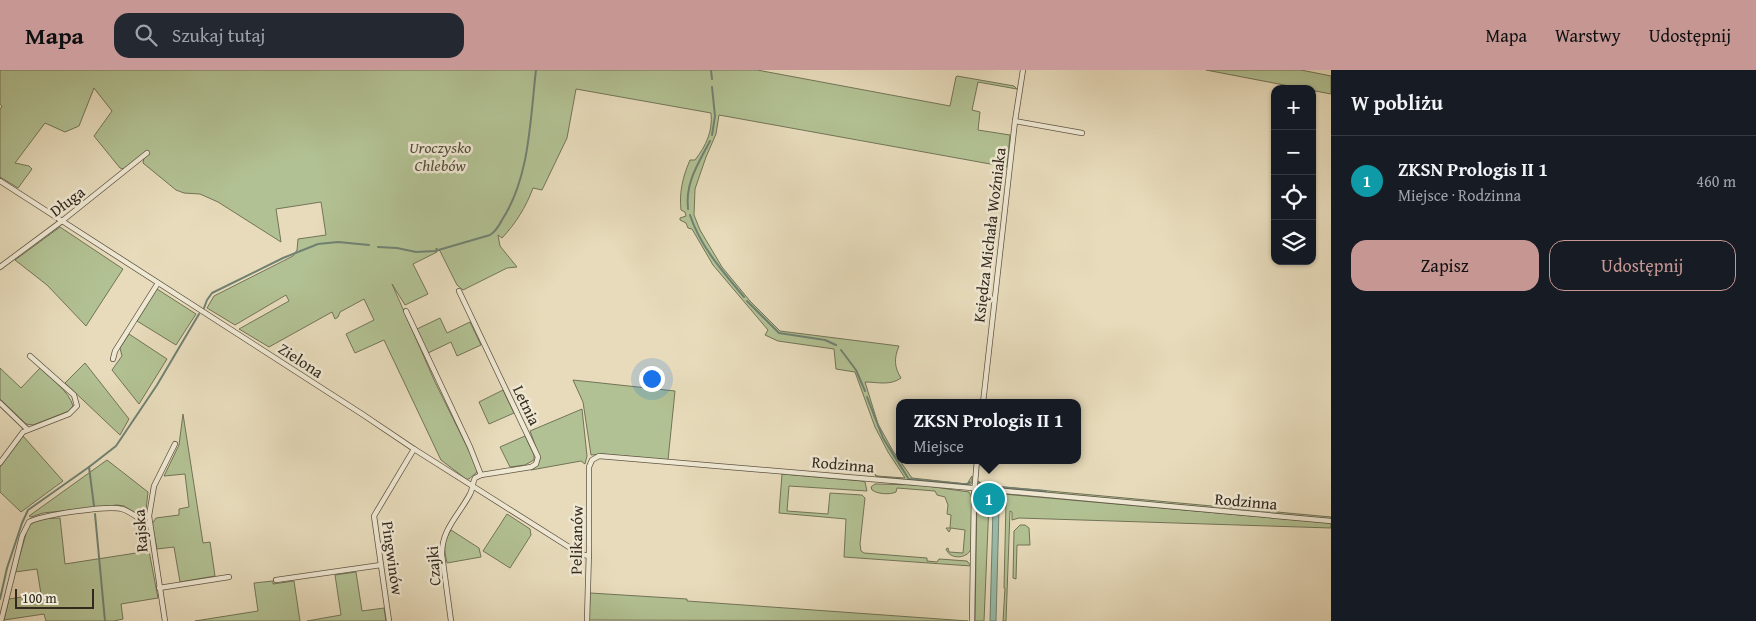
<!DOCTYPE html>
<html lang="pl">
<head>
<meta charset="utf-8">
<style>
	:root { --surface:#171b24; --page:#242831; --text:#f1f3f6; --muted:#9ea1a6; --line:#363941; --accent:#c59692 }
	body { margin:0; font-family:"Gentium Book Plus",serif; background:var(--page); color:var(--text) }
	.controls { position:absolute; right:15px; top:15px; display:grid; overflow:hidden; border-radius:10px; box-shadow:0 1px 4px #0004 }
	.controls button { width:45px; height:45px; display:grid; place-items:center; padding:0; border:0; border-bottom:1px solid var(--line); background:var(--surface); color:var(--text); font:25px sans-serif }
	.scale { position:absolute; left:15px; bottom:12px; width:79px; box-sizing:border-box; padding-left:5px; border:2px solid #33281e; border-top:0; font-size:14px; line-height:18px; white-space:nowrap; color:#33281e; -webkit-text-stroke:4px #efe8d3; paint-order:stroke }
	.you { position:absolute; left:651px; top:308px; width:18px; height:18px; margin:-12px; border:4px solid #fff; border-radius:50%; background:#1a73e8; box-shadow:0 0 0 8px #1a73e833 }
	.badge { display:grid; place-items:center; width:32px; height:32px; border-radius:50%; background:var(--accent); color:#fff; font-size:16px; font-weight:700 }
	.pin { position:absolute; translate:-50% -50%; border:2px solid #fff; box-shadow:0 1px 5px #0006 }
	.popup { position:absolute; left:896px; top:329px; width:185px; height:65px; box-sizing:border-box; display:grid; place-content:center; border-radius:10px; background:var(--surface); filter:drop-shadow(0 1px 4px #0005); font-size:16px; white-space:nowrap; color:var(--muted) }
	.popup b { font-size:19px; color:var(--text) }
	.popup::after { content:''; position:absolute; left:50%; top:100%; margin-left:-10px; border:10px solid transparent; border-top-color:var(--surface) }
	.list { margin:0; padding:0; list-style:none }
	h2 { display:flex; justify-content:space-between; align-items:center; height:65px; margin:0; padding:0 20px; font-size:21px }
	h2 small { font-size:16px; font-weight:400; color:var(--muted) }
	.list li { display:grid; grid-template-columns:32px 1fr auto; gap:15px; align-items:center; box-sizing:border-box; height:90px; padding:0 20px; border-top:1px solid var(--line) }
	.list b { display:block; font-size:19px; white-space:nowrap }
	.list p { margin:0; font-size:16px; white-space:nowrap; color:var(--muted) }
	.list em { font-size:16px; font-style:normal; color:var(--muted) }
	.actions { display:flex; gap:10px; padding:15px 20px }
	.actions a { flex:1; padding:11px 0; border:1px solid var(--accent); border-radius:15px; text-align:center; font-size:18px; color:var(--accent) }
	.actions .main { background:var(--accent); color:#111 }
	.icon { flex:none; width:28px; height:28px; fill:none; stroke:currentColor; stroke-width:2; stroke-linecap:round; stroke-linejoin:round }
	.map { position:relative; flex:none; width:1331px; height:551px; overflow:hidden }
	header { display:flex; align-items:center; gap:30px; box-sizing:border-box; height:70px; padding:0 25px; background:var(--accent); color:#111 }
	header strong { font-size:24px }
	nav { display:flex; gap:28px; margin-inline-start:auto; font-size:18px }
	.search { width:350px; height:45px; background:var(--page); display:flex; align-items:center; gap:12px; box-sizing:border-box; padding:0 18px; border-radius:15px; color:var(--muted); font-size:19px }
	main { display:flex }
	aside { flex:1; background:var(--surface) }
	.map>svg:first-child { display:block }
	.green { fill:#b2c193; stroke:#727458 }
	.water { fill:#98bcaa; stroke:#708172 }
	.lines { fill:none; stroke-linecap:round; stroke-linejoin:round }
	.stream { stroke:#708172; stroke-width:2 }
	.minor-casing { stroke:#605545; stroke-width:6 }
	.minor { stroke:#efe8d3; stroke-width:4.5 }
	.labels { text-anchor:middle; stroke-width:5; stroke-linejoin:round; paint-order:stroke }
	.park-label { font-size:16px; font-style:italic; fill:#534e3b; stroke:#efe8d3 }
	.street-label { font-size:16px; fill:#33281e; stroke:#efe8d3 }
</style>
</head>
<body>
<header>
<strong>Mapa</strong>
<div class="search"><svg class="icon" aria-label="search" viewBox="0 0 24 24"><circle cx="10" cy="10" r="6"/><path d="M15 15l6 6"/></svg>Szukaj tutaj</div>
<nav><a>Mapa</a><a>Warstwy</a><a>Udostępnij</a></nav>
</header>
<main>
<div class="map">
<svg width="1331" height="551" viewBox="0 0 1331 551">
	<rect width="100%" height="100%" fill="#e7dbbb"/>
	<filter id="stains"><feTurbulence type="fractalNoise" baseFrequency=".004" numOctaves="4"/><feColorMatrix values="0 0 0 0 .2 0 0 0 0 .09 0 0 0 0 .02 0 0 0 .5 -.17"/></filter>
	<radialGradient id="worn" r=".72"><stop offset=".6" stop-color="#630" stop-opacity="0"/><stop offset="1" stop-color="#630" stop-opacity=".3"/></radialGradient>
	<g class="green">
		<path d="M0,0H757L950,36L956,7L957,6L1014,16L1017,19L978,12L972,40L980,42L978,60L1010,65L1007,97L719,45L716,64L706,87L695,119L694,145L700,160L722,197L750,231L780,261L899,276C894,288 894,297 901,308C890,316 877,312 865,312L878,354L893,381L912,408L967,414L972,406V413L968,416H959L876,406L875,404L876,406L905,408L888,382L875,357L855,302L836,299L834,279L778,271L765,265L768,260L713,195L692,159L688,158L686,153L680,150V148L686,146L685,142L681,140C679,122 683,106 690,90H695C706,76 713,61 711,43L576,19L567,68L542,120L533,118C526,137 516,153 502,168L498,165L500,176L517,197L507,198L463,220L457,215L440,181L436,178L437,182L413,194L428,224L405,235L392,214L435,312L475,393L477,402L469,409H466L441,390L384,270L355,283L346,264L374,250L364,229L340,242L338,247L335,249L332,242L269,277L239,259L289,231L286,225L235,255L207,238L214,226L293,186L297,180L298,169L326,165L321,132L276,139L281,172L218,132L200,124L184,123L176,120L143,93L145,82L124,99L120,98L94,66L112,41L94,18L79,56L65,62L45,53L15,93L29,96L32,99L18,118L0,107V40L2,36L0,34Z"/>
		<polygon points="1206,0 1301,0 1331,6 1331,24"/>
		<polygon points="60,157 123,199 86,256 47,215 15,190"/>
		<polygon points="157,219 196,244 176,275 137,251"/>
		<polygon points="440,248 447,263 470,252 481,275 457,286 451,272 428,283 417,259"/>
		<polygon points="129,264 167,289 139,334 112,300 122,286 120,278"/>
		<polygon points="85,293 129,349 120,365 65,313"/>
		<path d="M0,298L21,318L40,298C51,309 69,321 73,336L69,341L33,355L26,354L0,329Z"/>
		<polygon points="573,310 675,321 668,390 601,384 591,385 583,332"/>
		<polygon points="503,320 514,343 489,354 479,332"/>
		<polygon points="582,339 587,386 585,394 581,391 531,400 537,396 540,388 530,361"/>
		<polygon points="183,344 203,473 210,472 215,506 180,512 174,477 157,479 152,454 156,448 179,445 179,439 189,437 185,404 164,406 179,375"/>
		<polygon points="23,366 63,411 21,442 0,422 0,397"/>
		<polygon points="525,366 534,385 534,390 525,395 510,397 500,377"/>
		<polygon points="107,390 148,422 145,449 124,436 117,435 43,443 31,447 29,446"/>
		<polygon points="782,404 862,411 865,412 867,421 789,416 787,441 828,444 830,423 862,425 865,428 860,474 861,481 864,483 927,488 927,491 937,492 939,489 967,491 971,496 844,487 846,449 779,443"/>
		<polygon points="978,411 984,415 1331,447 1331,449 985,417 980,416"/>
		<path d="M875,414L920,415L969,422L971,426L972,431L971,479C967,489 950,490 946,479L948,478L949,482L963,483L965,460L951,458L949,462L946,458H950L951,445L947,444L948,435L945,427L937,425L935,421L897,418L896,422C890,425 877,424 872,420L871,417Z"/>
		<polygon points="980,422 1331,453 1331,458 1019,448 1012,450 1012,442 1010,441 1006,551 1003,551 1005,518 1004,518 1006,433 989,433 984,551 975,551 977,426"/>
		<polygon points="507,444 530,459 531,465 510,498 483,481"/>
		<path d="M60,448L65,494L149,481L158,528L121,534L123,549L114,551H46L44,544L4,550L9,529L41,524L37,499L15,502L28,457C37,447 48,449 60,448Z"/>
		<polygon points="1020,455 1025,455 1029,458 1030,475 1017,475 1016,509 1013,508 1014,461"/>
		<path d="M451,460L479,478L481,487L447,493C444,479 443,472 451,460Z"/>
		<polygon points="356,502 362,541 384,538 386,551 307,551 341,545 335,505"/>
		<polygon points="273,511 273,514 294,511 300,551 195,551 258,541 254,513"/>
		<polygon points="590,523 687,529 687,531 968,551 589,550"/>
	</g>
	<polygon class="water" points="993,439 999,439 996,551 990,551"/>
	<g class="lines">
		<g class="stream">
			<polyline points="711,0 712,9"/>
			<polyline points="712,65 715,46 712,17"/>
			<path d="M688,139C685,113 698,94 710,71"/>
			<path d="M690,145C700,176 723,202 744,227"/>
			<path d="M378,177L397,178L416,182L435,181L490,165C496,161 499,156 502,150C530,107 530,50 536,0"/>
			<polyline points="747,231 779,263 825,270 836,275"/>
			<polyline points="204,238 207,230 212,223 283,188 318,174 338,172 369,175"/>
			<polyline points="841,280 856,300 865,321"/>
			<polyline points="867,327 883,368 908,408"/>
			<polyline points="89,397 94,436"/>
			<polyline points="909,409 962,414 968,414 970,412"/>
			<polyline points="979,413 994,417 1046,421"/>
			<polyline points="95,444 105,551"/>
			<polyline points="0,529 7,498 22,453 28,440 89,397 116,376 157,315 199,244"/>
		</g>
		<g class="minor-casing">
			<g id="minor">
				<polyline points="1015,51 1082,63"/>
				<polyline points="0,111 362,344 414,379 580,484 589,486"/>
				<polyline points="0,197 62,151 147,83"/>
				<polyline points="406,241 470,377 481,405"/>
				<polyline points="113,289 115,281 158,213"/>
				<polyline points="0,333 27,359"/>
				<polyline points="983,333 1015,51 1023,0"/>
				<polyline points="0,393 23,362 69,344 77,336 74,325 30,286"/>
				<polyline points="276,510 381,495"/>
				<polyline points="159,518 229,507"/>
				<path d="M1,551L22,466L29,452C41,445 109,435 122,439C132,442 140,450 149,455"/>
				<polyline points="165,551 149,446 154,416 175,374"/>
				<polyline points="389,551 374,446 414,379"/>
				<path d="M451,551L442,485C441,460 459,445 470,424C473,419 472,413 475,408L481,405L531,397L536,394L538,387L459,221"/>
				<polyline points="587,551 589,480 589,397 592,390 599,386 917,413 1331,451"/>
				<polyline points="972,551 974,425 977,390"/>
			</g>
		</g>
		<use href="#minor" class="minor"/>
	</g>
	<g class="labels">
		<g class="park-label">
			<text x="440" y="83">Uroczysko<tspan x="440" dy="18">Chlebów</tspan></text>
		</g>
		<g class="street-label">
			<text transform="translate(67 131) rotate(-37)" y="6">Długa</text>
			<text transform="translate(989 165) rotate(-83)" y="6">Księdza Michała Woźniaka</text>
			<text transform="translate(301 290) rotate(33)" y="6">Zielona</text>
			<text transform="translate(527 335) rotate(64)" y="6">Letnia</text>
			<text transform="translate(843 394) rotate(5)" y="6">Rodzinna</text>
			<text transform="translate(1246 431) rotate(5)" y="6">Rodzinna</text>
			<text transform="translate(140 461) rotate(-94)" y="6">Rajska</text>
			<text transform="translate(576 470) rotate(-89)" y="6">Pelikanów</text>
			<text transform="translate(393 488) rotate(82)" y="6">Pingwinów</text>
			<text transform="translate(433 496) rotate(-94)" y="6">Czajki</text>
		</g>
	</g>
	<rect width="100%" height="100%" filter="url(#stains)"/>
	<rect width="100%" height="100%" fill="url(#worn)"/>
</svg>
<div class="controls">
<button>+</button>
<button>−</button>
<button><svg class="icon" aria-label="locate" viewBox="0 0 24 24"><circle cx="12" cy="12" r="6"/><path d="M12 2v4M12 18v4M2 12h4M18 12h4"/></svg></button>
<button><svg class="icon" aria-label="layers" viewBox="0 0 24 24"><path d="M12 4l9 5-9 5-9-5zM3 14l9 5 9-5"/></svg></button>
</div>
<div class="scale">100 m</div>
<div class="you"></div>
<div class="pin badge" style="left:989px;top:429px;background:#0f9aa8">1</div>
<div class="popup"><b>ZKSN Prologis II 1</b>Miejsce</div>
</div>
<aside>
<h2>W pobliżu<small></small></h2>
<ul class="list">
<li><span class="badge" style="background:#0f9aa8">1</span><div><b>ZKSN Prologis II 1</b><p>Miejsce · Rodzinna</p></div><em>460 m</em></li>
</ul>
<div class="actions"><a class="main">Zapisz</a><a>Udostępnij</a></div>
</aside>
</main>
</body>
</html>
